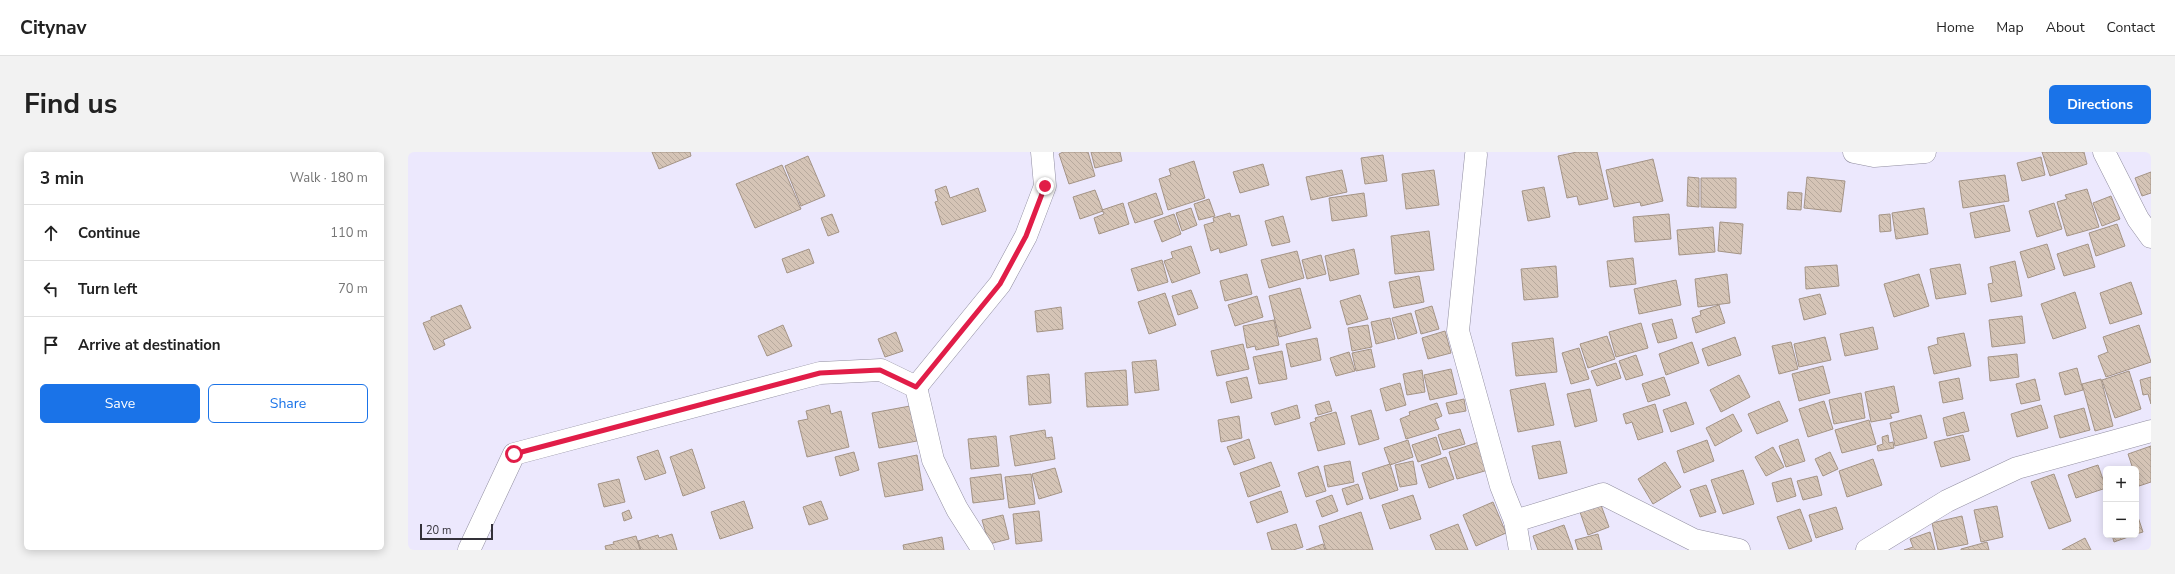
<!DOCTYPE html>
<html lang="en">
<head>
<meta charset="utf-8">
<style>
	:root { --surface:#fff; --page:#f2f2f2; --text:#222; --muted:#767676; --line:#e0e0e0; --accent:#1a73e8 }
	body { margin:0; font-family:"Nunito Sans",sans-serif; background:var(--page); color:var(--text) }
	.controls { position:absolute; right:12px; bottom:12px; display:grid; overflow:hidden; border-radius:6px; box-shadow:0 2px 10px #0003 }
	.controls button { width:36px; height:36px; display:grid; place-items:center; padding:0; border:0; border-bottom:1px solid var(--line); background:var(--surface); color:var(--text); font:20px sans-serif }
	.scale { position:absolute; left:12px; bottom:10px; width:73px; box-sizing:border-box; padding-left:4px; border:2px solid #333139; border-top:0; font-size:11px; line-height:14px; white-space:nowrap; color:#333139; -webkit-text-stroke:3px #ece8fd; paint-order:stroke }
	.stop { position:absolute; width:12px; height:12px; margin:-9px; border:3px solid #e11d48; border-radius:50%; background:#fff }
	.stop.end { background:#e11d48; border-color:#fff; box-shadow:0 1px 4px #0008 }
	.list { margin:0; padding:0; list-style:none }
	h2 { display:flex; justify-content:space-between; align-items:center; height:52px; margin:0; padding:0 16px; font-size:17px }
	h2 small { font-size:13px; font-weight:400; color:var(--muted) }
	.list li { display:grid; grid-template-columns:26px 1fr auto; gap:12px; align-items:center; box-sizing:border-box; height:56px; padding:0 16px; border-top:1px solid var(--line) }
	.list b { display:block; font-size:15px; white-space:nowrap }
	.list em { font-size:13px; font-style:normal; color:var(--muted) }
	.actions { display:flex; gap:8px; padding:12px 16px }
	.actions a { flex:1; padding:9px 0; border:1px solid var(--accent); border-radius:6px; text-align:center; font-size:14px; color:var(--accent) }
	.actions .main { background:var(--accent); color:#fff }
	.icon { flex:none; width:22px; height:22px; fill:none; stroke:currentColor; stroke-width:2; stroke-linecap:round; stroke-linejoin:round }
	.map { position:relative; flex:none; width:1743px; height:398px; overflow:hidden; border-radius:6px }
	header { display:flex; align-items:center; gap:24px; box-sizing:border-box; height:56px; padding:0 20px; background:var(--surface); border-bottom:1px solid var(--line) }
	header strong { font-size:19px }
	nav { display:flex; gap:22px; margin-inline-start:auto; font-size:14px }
	.intro { display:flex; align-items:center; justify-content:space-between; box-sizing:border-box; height:96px; padding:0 24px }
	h1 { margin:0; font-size:28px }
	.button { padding:10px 18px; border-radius:6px; background:var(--accent); color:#fff; font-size:14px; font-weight:700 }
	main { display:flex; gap:24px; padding:0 24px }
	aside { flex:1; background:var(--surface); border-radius:6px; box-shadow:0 2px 10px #0003 }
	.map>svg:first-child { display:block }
	.building { fill:url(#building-back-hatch); stroke:#a49486 }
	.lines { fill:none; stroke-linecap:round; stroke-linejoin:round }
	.minor-casing { stroke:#918ea0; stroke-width:23 }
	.minor { stroke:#fff; stroke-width:22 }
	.route { stroke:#e11d48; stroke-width:5 }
</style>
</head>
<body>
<header>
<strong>Citynav</strong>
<nav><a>Home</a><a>Map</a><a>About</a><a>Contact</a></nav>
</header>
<div class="intro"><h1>Find us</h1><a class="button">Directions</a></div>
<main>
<aside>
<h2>3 min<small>Walk · 180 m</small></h2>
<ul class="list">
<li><svg class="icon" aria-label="ahead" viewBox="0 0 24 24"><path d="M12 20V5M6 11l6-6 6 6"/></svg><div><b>Continue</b></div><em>110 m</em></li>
<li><svg class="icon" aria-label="left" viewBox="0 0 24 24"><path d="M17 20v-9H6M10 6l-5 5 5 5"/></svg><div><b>Turn left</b></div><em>70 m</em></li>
<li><svg class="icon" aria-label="arrive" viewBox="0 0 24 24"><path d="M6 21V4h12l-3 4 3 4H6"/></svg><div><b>Arrive at destination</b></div></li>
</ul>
<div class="actions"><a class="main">Save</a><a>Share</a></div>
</aside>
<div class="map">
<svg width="1743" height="398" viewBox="0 0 1743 398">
	<defs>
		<pattern id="building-back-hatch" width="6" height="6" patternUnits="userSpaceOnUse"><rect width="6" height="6" fill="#d5c4b6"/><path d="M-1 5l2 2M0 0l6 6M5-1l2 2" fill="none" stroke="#b7a99d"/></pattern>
	</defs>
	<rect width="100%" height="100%" fill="#ece8fd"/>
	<g class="building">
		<polygon points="244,0 282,0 283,4 251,17"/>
		<polygon points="655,0 680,0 687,24 661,32 651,2"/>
		<polygon points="683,0 712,0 714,9 687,16"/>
		<polygon points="1169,0 1189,0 1200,47 1171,53 1169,44 1159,46 1150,4"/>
		<polygon points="1634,0 1676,0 1679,12 1642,24"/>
		<polygon points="975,3 979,29 957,32 953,6"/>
		<polygon points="400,4 417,44 393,54 377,14"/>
		<polygon points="1633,5 1637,23 1614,29 1609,11"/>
		<polygon points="1245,7 1255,49 1233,54 1232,50 1206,55 1198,18"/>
		<polygon points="786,9 797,46 760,58 751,27 763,23 761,17"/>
		<polygon points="855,12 861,33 832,41 825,20"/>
		<polygon points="374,13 393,57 347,76 328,32"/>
		<polygon points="934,18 939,40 903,48 898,25"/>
		<polygon points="1026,18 1031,53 998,57 994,22"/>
		<polygon points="1743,20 1743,41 1734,44 1727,26"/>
		<polygon points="1597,23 1601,49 1555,56 1551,29"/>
		<polygon points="1280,25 1291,26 1291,55 1279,54"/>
		<polygon points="1399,25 1437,29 1433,60 1396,56"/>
		<polygon points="1293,26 1328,26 1328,56 1293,55"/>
		<polygon points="538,34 542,46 570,36 578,59 534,73 527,50 530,49 527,38"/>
		<polygon points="1136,35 1142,65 1120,69 1114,39"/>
		<polygon points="1679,37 1691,75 1659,84 1649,50 1659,47 1657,43"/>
		<polygon points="687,38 695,59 672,67 665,45"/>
		<polygon points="1380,40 1394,41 1393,58 1379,57"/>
		<polygon points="748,41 755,62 727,71 720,51"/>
		<polygon points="956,41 959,64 924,69 921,46"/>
		<polygon points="1703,44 1712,67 1694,74 1685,51"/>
		<polygon points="801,47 807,64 791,68 786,52"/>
		<polygon points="715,51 721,72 691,82 686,66 696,62 694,58"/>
		<polygon points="1646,51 1654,77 1629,85 1621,59"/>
		<polygon points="1596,53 1602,79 1567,86 1562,61"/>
		<polygon points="783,56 789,73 774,79 768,61"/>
		<polygon points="1516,56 1520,82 1488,87 1484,61"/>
		<polygon points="822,61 823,65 831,63 839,93 812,101 811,96 803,99 796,73 806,70 805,66"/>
		<polygon points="424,62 431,80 420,84 413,66"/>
		<polygon points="766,62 773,82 754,90 746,69"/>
		<polygon points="1261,62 1263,87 1227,90 1225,65"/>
		<polygon points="1482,62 1483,79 1472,80 1471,63"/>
		<polygon points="875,64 882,90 864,94 857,69"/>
		<polygon points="1312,70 1335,72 1333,102 1310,99"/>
		<polygon points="1709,72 1717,94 1688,104 1681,81"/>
		<polygon points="1305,75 1307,100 1271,103 1269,78"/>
		<polygon points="1021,79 1026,118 987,122 983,84"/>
		<polygon points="1639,92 1647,117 1620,126 1612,100"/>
		<polygon points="1680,92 1687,115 1656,124 1649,102"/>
		<polygon points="783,94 792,121 764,131 756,109 765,106 763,100"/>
		<polygon points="401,97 406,111 379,121 374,107"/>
		<polygon points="946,97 951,122 922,129 917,104"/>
		<polygon points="889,99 896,126 861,136 853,108"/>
		<polygon points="913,103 918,122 899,127 894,108"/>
		<polygon points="1225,106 1228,132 1202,135 1199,109"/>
		<polygon points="754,108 760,130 730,139 723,117"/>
		<polygon points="1607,109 1614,144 1583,150 1580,132 1585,131 1582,115"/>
		<polygon points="1552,112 1558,142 1528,147 1522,117"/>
		<polygon points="1429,113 1431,134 1398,137 1397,115"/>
		<polygon points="1148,114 1150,145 1116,148 1113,117"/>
		<polygon points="839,122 844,142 817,149 812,129"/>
		<polygon points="1319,122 1322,151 1290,155 1287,127"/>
		<polygon points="1511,122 1521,154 1486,165 1476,132"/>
		<polygon points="1011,124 1016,150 986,156 981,130"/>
		<polygon points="1268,128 1273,153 1231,162 1226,137"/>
		<polygon points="1723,130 1734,162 1702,172 1692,141"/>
		<polygon points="892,136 903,176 871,185 861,144"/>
		<polygon points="783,138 790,156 770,163 764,144"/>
		<polygon points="1667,140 1678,176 1645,187 1633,152"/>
		<polygon points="757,141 768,173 741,182 730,150"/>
		<polygon points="1412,142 1418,162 1396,168 1391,147"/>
		<polygon points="952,143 960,167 939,173 932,149"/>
		<polygon points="849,144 855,165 827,174 820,153"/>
		<polygon points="53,153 63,176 35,188 37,193 26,198 15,171 23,168 23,165"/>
		<polygon points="1311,153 1317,171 1288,181 1284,166 1293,163 1292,159"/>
		<polygon points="1024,154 1031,177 1013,182 1007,159"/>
		<polygon points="653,155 655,177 629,180 627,159"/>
		<polygon points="1003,161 1009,181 990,187 984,166"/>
		<polygon points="1614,164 1617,191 1584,195 1581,168"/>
		<polygon points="982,166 987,187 968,192 963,170"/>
		<polygon points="1264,167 1269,186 1250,191 1244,172"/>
		<polygon points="866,168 871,193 848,198 847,194 839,196 835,174"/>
		<polygon points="1233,171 1240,196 1208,205 1201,180"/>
		<polygon points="375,173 384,194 359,204 350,184"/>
		<polygon points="960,173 964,195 944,199 940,176"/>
		<polygon points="1731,173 1743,210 1698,225 1690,204 1700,200 1695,185"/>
		<polygon points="1465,175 1470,197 1437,204 1432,182"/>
		<polygon points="1037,179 1043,201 1020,207 1014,186"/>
		<polygon points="488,180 495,199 477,205 470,187"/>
		<polygon points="1556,181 1563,214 1526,222 1520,195 1530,192 1529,186"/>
		<polygon points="1199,184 1207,207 1180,216 1172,192"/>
		<polygon points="1327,185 1333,203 1300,214 1294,197"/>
		<polygon points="1417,185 1423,208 1391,215 1386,192"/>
		<polygon points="909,186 913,208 883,215 878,192"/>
		<polygon points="1145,186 1149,220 1108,224 1104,191"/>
		<polygon points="1284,190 1291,211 1258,223 1251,202"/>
		<polygon points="1383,190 1390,217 1371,222 1364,194"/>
		<polygon points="835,192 841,217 809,224 803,199"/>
		<polygon points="1171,196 1181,227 1163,232 1154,201"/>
		<polygon points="963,197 967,215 948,219 944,201"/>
		<polygon points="874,199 879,227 851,232 845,205"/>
		<polygon points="941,200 947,219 928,224 922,206"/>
		<polygon points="1609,202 1611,225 1582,229 1580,205"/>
		<polygon points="1228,203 1235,223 1218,228 1211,209"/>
		<polygon points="748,208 751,238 727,241 724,210"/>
		<polygon points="1208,211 1213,226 1189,234 1183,219"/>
		<polygon points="1415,214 1422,241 1391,249 1384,222"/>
		<polygon points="1669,216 1675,238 1657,243 1651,221"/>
		<polygon points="1043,217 1049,242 1022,248 1016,223"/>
		<polygon points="718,218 720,253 679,255 677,221"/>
		<polygon points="1014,218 1017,240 999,243 995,222"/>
		<polygon points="1721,219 1733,257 1707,266 1694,228"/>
		<polygon points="641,222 643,251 621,253 619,224"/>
		<polygon points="1331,223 1342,245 1313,260 1302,238"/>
		<polygon points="839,225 844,246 823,251 818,230"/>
		<polygon points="1256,225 1262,243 1240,250 1234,232"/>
		<polygon points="1743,225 1743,252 1740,242 1735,243 1732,228"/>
		<polygon points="1551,226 1555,247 1535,251 1531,230"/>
		<polygon points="1627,227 1632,248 1613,252 1608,232"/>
		<polygon points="1693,227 1705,274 1687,279 1674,232"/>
		<polygon points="992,231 998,253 978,259 972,237"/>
		<polygon points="1137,231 1146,273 1110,280 1102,238"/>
		<polygon points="1486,234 1491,260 1482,262 1484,266 1463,270 1457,240"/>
		<polygon points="1182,237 1189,269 1167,275 1159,242"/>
		<polygon points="1453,241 1457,266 1426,272 1421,248"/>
		<polygon points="1056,247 1058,259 1041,262 1038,251"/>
		<polygon points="921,249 924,259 910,263 907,253"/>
		<polygon points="1371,249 1380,269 1349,282 1340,262"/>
		<polygon points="1416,249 1425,277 1400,285 1391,257"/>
		<polygon points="1278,250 1286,272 1263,280 1255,258"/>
		<polygon points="1029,251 1034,264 1027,267 1031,277 998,287 992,267 1002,263 1001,260"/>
		<polygon points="1247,252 1255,280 1230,288 1224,270 1218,272 1215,262"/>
		<polygon points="421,253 423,262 433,259 441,295 399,305 390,269 400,267 398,259"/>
		<polygon points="889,253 892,266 867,273 863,261"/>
		<polygon points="1633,253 1640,276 1609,285 1603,262"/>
		<polygon points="502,254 509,289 471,296 464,261"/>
		<polygon points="1676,256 1682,278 1652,286 1646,264"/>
		<polygon points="963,258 971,287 951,293 943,264"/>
		<polygon points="928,260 937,292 910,299 902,271 908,269 907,266"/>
		<polygon points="1556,260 1561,279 1539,284 1535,266"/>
		<polygon points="1325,262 1334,279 1307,294 1298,276"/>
		<polygon points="1513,263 1519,286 1487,294 1482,271"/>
		<polygon points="831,264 834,286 813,290 810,268"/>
		<polygon points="1461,268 1468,292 1434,301 1427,278"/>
		<polygon points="1052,277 1057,292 1035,298 1030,283"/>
		<polygon points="637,278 638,286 644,285 647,307 607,314 602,284"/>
		<polygon points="1480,283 1481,291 1485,290 1486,296 1470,299 1469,294 1475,292 1474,285"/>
		<polygon points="1555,283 1562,308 1533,315 1526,290"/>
		<polygon points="588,284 591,314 563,317 560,287"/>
		<polygon points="1028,285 1033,302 1010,310 1004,293"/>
		<polygon points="841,287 847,306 826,313 819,295"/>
		<polygon points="1390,287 1397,309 1378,315 1371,294"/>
		<polygon points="1000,288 1005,305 982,313 976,296"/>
		<polygon points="1299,288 1306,309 1276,321 1269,299"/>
		<polygon points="1152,289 1159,321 1131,327 1124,294"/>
		<polygon points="1071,290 1080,318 1049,327 1041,300"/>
		<polygon points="1743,294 1743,330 1731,334 1728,317 1725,317 1720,302"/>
		<polygon points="1365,295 1376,315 1358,324 1347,305"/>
		<polygon points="284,297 297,336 275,344 262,305"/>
		<polygon points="250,298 258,321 237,328 229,305"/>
		<polygon points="446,300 451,318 432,324 427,305"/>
		<polygon points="1422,300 1430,317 1415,324 1407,307"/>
		<polygon points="509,303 515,338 477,345 470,311"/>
		<polygon points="1038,305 1046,327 1021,336 1013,313"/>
		<polygon points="1465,307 1474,333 1439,345 1431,319"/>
		<polygon points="942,309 946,330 920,335 916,314"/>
		<polygon points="1005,309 1009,332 992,335 987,313"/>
		<polygon points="863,310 872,334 840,345 832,321"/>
		<polygon points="1257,310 1273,335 1245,352 1230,327"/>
		<polygon points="982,312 990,338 962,347 954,321"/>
		<polygon points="1690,313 1698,336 1668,346 1660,323"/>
		<polygon points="910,314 918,339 898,345 890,321"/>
		<polygon points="647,316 654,340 631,347 624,322"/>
		<polygon points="1335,318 1346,352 1315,362 1303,328"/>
		<polygon points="593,322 596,347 565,351 562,326"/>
		<polygon points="623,322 627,352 601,356 597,325"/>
		<polygon points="1646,322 1663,369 1641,377 1623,330"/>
		<polygon points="1409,324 1414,343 1395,348 1389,329"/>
		<polygon points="1383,326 1388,344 1369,350 1364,331"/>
		<polygon points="211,327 217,350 196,355 190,332"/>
		<polygon points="950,332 955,347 939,353 934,337"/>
		<polygon points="1298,333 1308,360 1292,365 1282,338"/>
		<polygon points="873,339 880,360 849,371 842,350"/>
		<polygon points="924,343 930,359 914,365 908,349"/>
		<polygon points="1005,343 1013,367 982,377 974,353"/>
		<polygon points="336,349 345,376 312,387 303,360"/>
		<polygon points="413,349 420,367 401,373 395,355"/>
		<polygon points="1085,350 1098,381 1068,394 1055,363"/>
		<polygon points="1193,353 1201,375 1180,383 1172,360"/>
		<polygon points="1589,354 1595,385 1573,390 1566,358"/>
		<polygon points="1428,355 1435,377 1408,386 1401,363"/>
		<polygon points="1392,357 1404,389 1381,397 1369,365"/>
		<polygon points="221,358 224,366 216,369 214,361"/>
		<polygon points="631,359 634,389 608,392 605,362"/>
		<polygon points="1728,359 1735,380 1728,382"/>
		<polygon points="953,360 965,398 918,398 911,374"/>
		<polygon points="595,363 601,387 581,392 574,368"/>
		<polygon points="1554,364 1560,392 1530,398 1524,371"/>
		<polygon points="888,372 895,395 885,398 864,398 859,381"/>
		<polygon points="1050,372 1060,398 1028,398 1022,383"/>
		<polygon points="1156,373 1165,398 1130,398 1125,384"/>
		<polygon points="1522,380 1527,398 1496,398 1505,395 1502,387"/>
		<polygon points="264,382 269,398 233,398 230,389 250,383 251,386"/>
		<polygon points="1190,382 1194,398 1170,398 1167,388"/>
		<polygon points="1704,383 1726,383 1706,390"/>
		<polygon points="228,384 232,398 198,398 197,394 206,392 205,390"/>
		<polygon points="534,385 536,398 496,398 495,393"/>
		<polygon points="1677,386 1683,398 1654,398"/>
		<polygon points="1579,390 1581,398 1553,398 1553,397"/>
		<polygon points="915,392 917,398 898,398"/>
	</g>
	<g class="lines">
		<g class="minor-casing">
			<g id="minor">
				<polyline points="1446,0 1466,4 1517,0"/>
				<polyline points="1696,0 1730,67 1743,85"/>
				<polyline points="1068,3 1050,179 1093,334 1107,369 1112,398"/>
				<polyline points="508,235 592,132 618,84 637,34 634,0"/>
				<polyline points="1107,369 1195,342 1286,388 1331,398"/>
				<polyline points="61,398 106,302 412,221 473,218 508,235 525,308 549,357 575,398"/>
				<polyline points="1459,398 1539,349 1609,316 1743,279"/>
			</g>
		</g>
		<use href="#minor" class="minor"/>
	</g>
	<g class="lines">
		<polyline class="route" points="106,302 412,221 472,218 508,235 592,132 618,84 637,34"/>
	</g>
</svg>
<div class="controls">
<button>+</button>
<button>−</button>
</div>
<div class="scale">20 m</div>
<div class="stop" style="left:106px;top:302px"></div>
<div class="stop end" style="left:637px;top:34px"></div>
</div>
</main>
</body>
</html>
